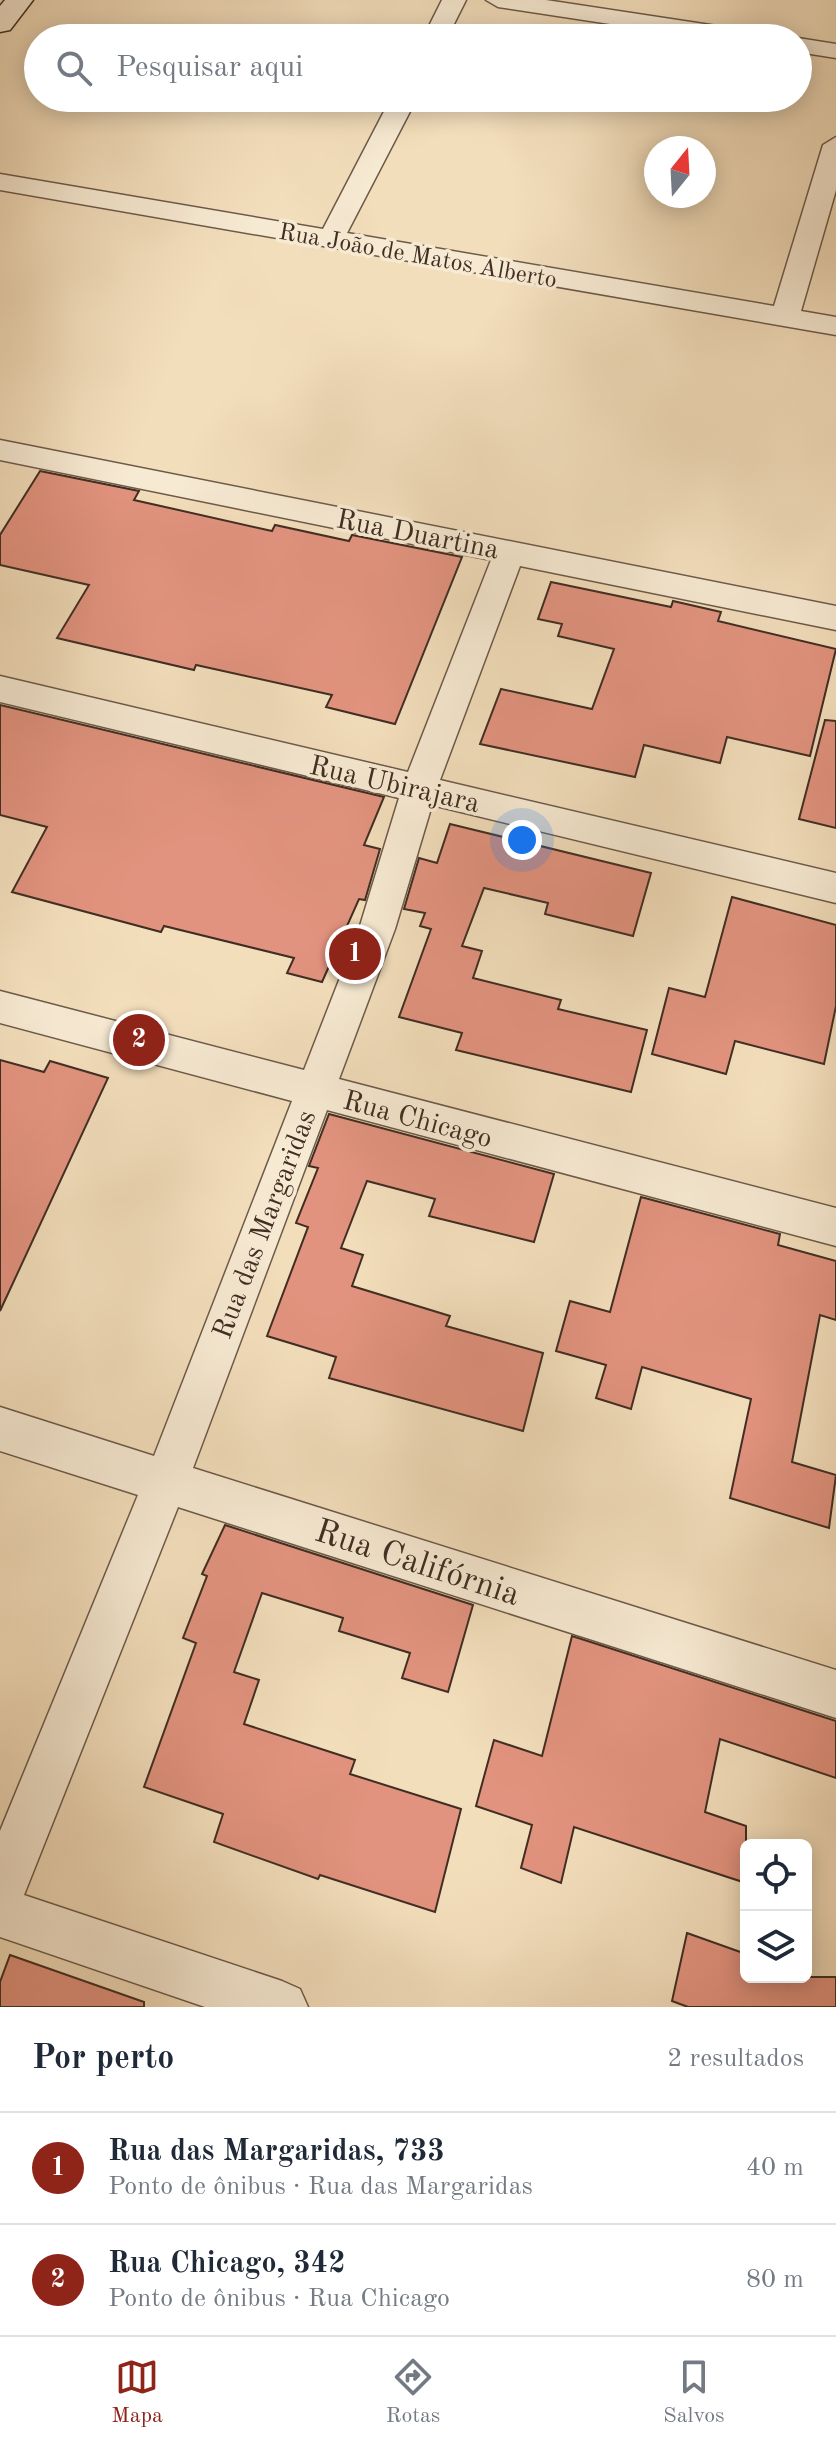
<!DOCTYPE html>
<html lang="pt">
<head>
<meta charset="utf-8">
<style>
	:root { --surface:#fff; --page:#f2f2f3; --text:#1f2937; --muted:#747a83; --line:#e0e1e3; --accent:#8f2418 }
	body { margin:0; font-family:"Old Standard TT",serif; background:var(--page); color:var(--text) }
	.controls { position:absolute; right:24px; bottom:24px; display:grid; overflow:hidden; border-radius:12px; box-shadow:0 4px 20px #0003 }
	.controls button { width:72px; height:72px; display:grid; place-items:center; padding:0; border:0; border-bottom:2px solid var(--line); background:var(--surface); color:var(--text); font:40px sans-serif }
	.compass { position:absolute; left:644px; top:136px; width:72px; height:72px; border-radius:50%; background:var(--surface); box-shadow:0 4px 20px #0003; rotate:18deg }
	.you { position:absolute; left:522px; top:840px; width:28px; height:28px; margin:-20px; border:6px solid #fff; border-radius:50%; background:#1a73e8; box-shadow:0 0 0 12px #1a73e833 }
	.badge { display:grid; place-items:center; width:52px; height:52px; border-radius:50%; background:var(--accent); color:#fff; font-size:26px; font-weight:700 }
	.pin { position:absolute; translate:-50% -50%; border:4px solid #fff; box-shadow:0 2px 8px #0006 }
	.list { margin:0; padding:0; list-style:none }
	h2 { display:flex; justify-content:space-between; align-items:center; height:104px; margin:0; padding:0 32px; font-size:34px }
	h2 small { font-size:26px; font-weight:400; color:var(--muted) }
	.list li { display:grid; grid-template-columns:52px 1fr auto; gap:24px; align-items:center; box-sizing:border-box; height:112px; padding:0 32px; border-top:2px solid var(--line) }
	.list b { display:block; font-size:30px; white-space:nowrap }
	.list p { margin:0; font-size:26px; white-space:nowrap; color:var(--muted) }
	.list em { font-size:26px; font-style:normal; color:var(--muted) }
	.icon { flex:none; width:44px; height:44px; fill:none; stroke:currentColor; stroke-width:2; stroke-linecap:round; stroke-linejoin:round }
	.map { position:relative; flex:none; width:836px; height:2007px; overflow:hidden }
	.search { position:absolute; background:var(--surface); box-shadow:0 4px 20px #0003; left:24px; right:24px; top:24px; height:88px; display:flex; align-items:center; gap:20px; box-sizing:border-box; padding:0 28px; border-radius:44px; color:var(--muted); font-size:30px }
	.sheet { height:328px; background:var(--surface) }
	nav { display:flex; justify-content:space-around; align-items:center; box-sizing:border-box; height:112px; border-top:2px solid var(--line); background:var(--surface); font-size:22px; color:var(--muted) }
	nav a { display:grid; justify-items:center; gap:4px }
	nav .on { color:var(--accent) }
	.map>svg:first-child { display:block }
	.building { fill:#e2937f; stroke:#402e23; stroke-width:2 }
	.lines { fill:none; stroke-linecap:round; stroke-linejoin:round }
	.street-casing { stroke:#6d5a49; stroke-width:3 }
	.secondary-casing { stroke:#402e23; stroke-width:3 }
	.street { fill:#f7ead3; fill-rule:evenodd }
	.secondary { fill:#f7ead3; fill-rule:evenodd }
	.labels { text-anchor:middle; stroke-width:7; stroke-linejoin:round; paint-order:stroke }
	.far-street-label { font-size:24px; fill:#402e23; stroke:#f7ead3 }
	.street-label { font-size:28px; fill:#402e23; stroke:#f7ead3 }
	.near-street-label { font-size:34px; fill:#402e23; stroke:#f7ead3 }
</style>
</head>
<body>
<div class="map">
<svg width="836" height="2007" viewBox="0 0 836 2007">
	<rect width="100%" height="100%" fill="#f3debc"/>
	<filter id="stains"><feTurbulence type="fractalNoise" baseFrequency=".0025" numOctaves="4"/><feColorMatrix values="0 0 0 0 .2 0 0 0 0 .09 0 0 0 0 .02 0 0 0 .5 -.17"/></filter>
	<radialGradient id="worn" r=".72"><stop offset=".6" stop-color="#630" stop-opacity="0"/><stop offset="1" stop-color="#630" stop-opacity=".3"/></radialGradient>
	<g class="building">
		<polygon points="40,471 139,491 134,500 272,531 275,525 349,541 352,535 462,557 395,724 326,707 332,695 196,665 194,670 57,638 89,585 0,565 0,535"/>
		<polygon points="551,582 671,607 673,601 721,612 718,621 836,649 810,756 727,737 720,763 644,745 635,777 480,744 501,689 592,709 614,649 558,636 562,624 538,619"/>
		<polygon points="0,705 384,797 364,845 380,849 365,900 359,899 322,982 287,973 294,958 164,926 161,932 12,892 47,827 0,815"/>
		<polygon points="825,720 836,721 836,828 799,819"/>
		<polygon points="450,824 651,873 633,936 545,914 548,903 484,888 462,946 482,951 473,978 561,1000 558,1009 647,1030 631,1092 456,1050 462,1033 399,1017 431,929 420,926 425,913 404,909 419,858 437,863"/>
		<polygon points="732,897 836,925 836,1006 824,1064 735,1041 726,1074 652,1054 669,988 705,997"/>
		<polygon points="0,1060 44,1072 50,1061 108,1078 0,1311"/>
		<polygon points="329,1114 554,1174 534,1242 429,1216 435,1199 367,1181 341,1248 363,1255 352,1286 450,1316 446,1326 543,1353 523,1431 329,1378 336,1357 267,1336 308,1227 296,1223 318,1168 309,1166"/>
		<polygon points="641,1197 780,1234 778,1245 836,1261 836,1320 820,1315 792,1462 836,1475 829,1528 730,1498 751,1399 642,1367 631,1409 596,1398 606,1365 556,1351 570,1301 610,1312"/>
		<polygon points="225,1525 473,1605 448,1692 402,1678 410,1653 339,1631 343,1618 262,1593 234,1672 259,1680 244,1724 355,1760 350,1774 461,1809 435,1912 320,1875 318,1879 214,1842 223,1814 144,1787 196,1643 183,1638 207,1576 202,1574"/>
		<polygon points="572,1636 836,1721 836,1778 720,1739 705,1812 746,1826 746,1883 574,1827 561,1883 521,1868 532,1825 476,1806 494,1740 542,1756"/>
		<polygon points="687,1933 746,1954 746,1977 836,1977 836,2007 688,2007 672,2001"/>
		<polygon points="10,1955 144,2002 144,2007 0,2007 0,1982"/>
	</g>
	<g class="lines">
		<g class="street-casing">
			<g id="street">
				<polygon points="442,0 466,0 447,38 423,38"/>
				<polygon points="486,0 546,0 750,31 762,38 702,38 498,7"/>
				<polygon points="797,38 798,38 836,44 836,58 798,52"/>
				<polygon points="391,98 417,98 347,233 774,306 823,145 836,137 836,190 801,311 836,317 836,335 0,190 0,174 323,229"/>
				<polygon points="0,440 836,606 836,630 520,566 440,780 836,873 836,903 432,805 395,929 339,1079 836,1208 836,1246 327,1110 193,1468 836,1670 836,1718 178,1507 24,1895 282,1981 300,1989 308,2007 205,2007 0,1937 0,1831 138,1495 0,1451 0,1407 154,1456 292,1101 0,1023 0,991 304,1070 359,929 399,798 0,702 0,676 408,772 491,560 0,460"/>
			</g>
		</g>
		<g class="secondary-casing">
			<polygon id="secondary" points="5,0 33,0 10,30 0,32 0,6"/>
		</g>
		<use href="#street" class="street"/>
		<use href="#secondary" class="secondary"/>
	</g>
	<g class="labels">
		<g class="far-street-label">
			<text transform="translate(418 255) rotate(10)" y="8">Rua João de Matos Alberto</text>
		</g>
		<g class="street-label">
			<text transform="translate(418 533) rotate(11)" y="10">Rua Duartina</text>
			<text transform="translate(395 783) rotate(13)" y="10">Rua Ubirajara</text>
			<text transform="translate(418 1118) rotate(15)" y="10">Rua Chicago</text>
			<text transform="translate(263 1224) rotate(-69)" y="10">Rua das Margaridas</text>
		</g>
		<g class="near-street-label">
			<text transform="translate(418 1561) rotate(18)" y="12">Rua Califórnia</text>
		</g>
	</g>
	<rect width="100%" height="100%" filter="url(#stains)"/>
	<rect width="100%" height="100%" fill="url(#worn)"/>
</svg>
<div class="controls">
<button><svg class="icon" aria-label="locate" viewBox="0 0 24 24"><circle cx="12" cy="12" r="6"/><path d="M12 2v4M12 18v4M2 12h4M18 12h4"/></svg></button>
<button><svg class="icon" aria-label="layers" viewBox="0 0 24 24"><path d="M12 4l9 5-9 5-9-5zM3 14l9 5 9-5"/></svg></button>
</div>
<svg class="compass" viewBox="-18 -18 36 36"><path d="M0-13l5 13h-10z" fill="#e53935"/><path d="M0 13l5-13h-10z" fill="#747a83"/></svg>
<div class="you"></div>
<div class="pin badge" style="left:355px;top:954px">1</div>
<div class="pin badge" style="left:139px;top:1040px">2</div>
<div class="search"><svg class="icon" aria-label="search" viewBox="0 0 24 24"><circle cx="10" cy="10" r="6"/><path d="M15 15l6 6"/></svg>Pesquisar aqui</div>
</div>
<section class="sheet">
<h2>Por perto<small>2 resultados</small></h2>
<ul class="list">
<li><span class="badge">1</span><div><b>Rua das Margaridas, 733</b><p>Ponto de ônibus · Rua das Margaridas</p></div><em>40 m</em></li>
<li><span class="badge">2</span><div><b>Rua Chicago, 342</b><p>Ponto de ônibus · Rua Chicago</p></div><em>80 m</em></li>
</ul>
</section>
<nav>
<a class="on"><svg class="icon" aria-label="map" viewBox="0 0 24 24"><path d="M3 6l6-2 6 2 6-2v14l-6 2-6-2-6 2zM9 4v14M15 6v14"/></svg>Mapa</a>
<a><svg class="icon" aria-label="directions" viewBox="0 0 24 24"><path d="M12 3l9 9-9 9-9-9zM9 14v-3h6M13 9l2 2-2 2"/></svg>Rotas</a>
<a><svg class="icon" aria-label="saved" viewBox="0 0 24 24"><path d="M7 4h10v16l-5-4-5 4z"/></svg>Salvos</a>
</nav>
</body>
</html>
